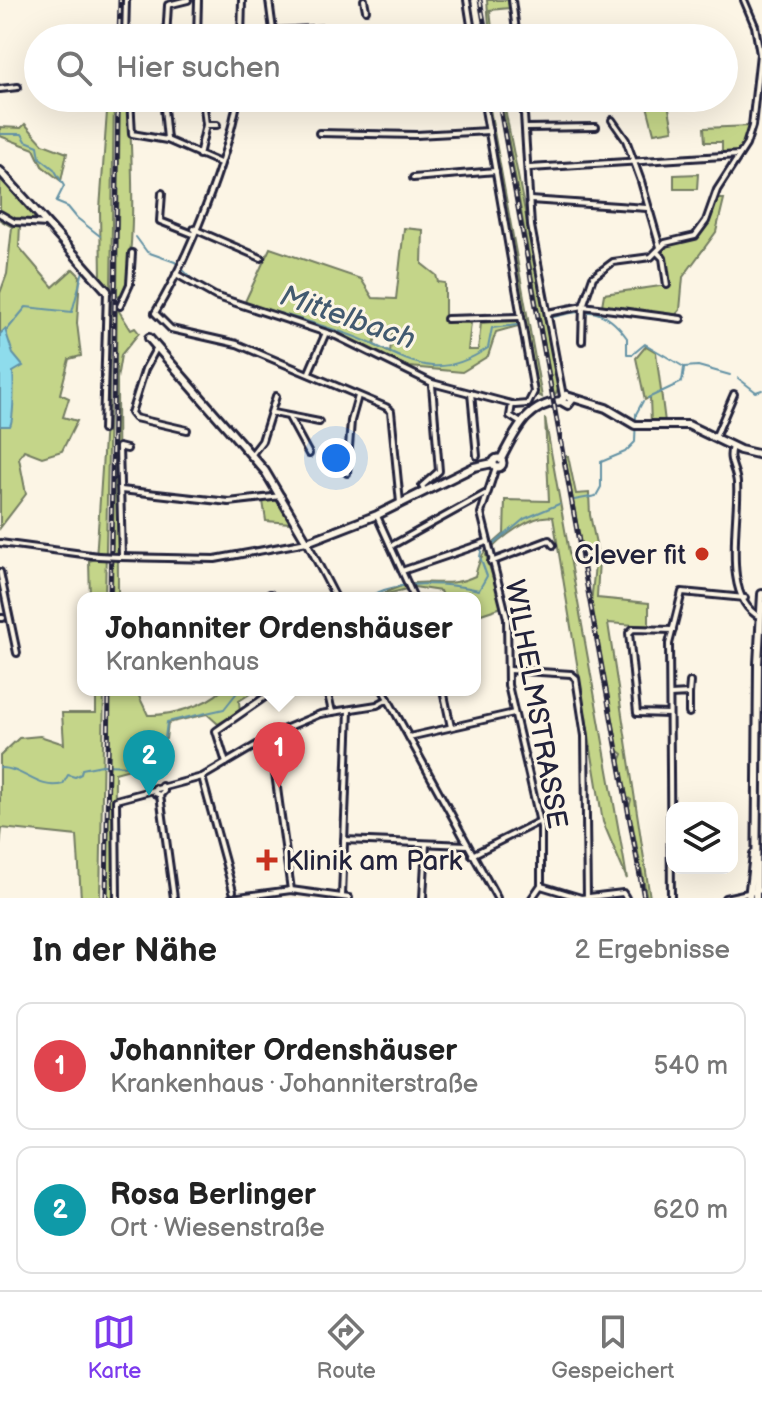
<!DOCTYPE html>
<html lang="de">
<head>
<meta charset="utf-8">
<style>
	:root { --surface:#fff; --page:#f6f6f6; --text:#222; --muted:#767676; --line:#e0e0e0; --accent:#7c3aed }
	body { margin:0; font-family:"Balsamiq Sans",sans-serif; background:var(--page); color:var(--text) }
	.controls { position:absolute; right:24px; bottom:24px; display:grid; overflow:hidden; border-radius:16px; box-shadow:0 8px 32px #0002 }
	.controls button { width:72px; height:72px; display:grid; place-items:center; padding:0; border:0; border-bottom:2px solid var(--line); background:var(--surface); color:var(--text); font:40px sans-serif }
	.you { position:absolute; left:336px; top:458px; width:28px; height:28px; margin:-20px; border:6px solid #fff; border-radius:50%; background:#1a73e8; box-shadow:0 0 0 12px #1a73e833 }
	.badge { display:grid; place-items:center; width:52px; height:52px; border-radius:50%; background:var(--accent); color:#fff; font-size:26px; font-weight:700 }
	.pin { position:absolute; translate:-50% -66px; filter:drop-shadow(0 2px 4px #0008) }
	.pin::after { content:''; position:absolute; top:42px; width:28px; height:24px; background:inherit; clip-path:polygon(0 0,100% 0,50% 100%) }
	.popup { position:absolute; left:77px; top:592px; width:404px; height:104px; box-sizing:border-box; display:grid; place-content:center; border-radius:16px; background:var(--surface); filter:drop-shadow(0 2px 6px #0005); font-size:26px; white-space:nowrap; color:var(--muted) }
	.popup b { font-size:30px; color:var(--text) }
	.popup::after { content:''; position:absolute; left:50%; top:100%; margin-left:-16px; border:16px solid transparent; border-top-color:var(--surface) }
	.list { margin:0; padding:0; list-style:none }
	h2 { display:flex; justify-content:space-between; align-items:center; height:104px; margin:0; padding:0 32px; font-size:34px }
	h2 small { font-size:26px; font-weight:400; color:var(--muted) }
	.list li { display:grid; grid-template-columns:52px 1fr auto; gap:24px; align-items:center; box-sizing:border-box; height:128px; margin:0 16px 16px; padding:0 16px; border:2px solid var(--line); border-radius:16px }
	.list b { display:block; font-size:30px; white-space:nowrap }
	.list p { margin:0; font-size:26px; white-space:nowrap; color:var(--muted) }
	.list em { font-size:26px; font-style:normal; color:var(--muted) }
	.icon { flex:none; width:44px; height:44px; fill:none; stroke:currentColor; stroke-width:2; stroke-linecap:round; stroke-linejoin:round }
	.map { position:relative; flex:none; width:762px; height:898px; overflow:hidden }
	.search { position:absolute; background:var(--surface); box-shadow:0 8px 32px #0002; left:24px; right:24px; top:24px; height:88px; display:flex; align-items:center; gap:20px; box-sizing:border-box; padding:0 28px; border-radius:44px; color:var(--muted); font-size:30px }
	.sheet { height:392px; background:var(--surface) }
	nav { display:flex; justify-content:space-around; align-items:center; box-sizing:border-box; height:112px; border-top:2px solid var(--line); background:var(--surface); font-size:22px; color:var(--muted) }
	nav a { display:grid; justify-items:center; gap:4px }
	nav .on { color:var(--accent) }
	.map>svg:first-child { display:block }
	.green { fill:#c4d589; stroke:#737c62; stroke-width:2; fill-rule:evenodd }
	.water { fill:#8edcec; stroke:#6392a5; stroke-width:2 }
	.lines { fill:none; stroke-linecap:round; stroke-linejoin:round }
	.stream { stroke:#6392a5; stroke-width:2 }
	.street-casing { stroke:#22223b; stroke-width:10 }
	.secondary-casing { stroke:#22223b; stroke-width:12 }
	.street { stroke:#fcf5e5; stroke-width:4 }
	.secondary { stroke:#fcf5e5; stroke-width:6 }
	.rail-casing { stroke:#22223b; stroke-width:5 }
	.rail { stroke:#fcf5e5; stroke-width:2; stroke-dasharray:6; stroke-linecap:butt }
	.street-bridge-casing { stroke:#22223b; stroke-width:10; stroke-linecap:butt }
	.street-bridge { stroke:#fcf5e5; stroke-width:4 }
	.poi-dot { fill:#c8321e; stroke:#fcf5e5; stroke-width:3 }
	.labels { text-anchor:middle; stroke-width:6; stroke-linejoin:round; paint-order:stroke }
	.poi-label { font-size:28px; fill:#22223b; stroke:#fcf5e5; text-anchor:end }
	.street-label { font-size:28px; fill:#22223b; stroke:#fcf5e5 }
	.water-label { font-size:30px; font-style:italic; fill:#425a70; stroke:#fcf5e5 }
</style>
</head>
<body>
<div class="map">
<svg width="762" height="898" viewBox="0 0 762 898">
	<rect width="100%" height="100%" fill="#fcf5e5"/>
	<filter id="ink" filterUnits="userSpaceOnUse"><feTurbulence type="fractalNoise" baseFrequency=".0125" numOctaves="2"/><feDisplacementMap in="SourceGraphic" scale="16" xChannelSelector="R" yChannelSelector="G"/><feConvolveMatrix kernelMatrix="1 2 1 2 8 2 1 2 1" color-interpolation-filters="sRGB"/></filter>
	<g filter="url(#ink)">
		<g class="green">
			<polygon points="487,0 508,0 509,8 490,10 493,38 490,38"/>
			<polygon points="108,98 114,98 111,290 101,279 100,209"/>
			<path d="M120,98H129C131,148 138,253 122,298L117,296Z"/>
			<polygon points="486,98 488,98 542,397 536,394"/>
			<polygon points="501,98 503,98 559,388 554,396"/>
			<polygon points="645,98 667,98 673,130 654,133"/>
			<polygon points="25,124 43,144 67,153 61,181 42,166 34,149 0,136 0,127 21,128"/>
			<polygon points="749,126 740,152 722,155 722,142 705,142 704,128"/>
			<polygon points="698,174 697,189 674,189 674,175"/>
			<polygon points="0,177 40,221 20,224 19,247 53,287 73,269 80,276 77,323 81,356 69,359 60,394 69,398 63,417 77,421 62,451 42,457 24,450 19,458 26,494 0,528 0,293 7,274 12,227 0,220"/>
			<polygon points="715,199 724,199 716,232 683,277 680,310 673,318 601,311 604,294 668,285 662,247 696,237"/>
			<path d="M404,228L423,230L422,264L436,275L438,282L445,283V321L471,323L468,350H478L481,323L517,320L518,326L496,332L488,356L462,372L409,367L336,335L243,306L270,248L361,279L373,298L396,299ZM380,321H384L383,330L392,331L390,353L374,345Z"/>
			<polygon points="107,298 111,300 105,598 90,598 89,561 96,559 107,394 104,354"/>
			<polygon points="117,308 131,330 135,328 139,333 121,355 117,379 118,592 126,598 112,598"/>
			<polygon points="646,346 656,352 665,422 651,424 650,397 645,400 636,358"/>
			<path d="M545,418L624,860L627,879L603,822L553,517C532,513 499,539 486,555L502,607L475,616V598H443L440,591L414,587L372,598C386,593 399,585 414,583C437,581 452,587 475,576C482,550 484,552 504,534L505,500L549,501Z"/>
			<polygon points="565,456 568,456 576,494 589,493 590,515 599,558 597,598 649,603 649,626 608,623 650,898 647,898 629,807 631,800 627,797 620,762 623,754 618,750 591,603 595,565 581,546"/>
			<polygon points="279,500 291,523 266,521 263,501"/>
			<polygon points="96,690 104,690 100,898 81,898 77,836 2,828 0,846 0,756 19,738 40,736 64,744 62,713 96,713"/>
			<path d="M110,690H136L148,715C170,716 207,705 222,690H256L239,701L240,712L218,724L207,714L168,723L166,739L147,746L137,764L141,766L115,773L114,898H107Z"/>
		</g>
		<path class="water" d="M5,329L13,354L23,366L13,372C14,383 14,418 10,426H0V334Z"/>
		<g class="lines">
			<g class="stream">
				<polyline points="0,134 22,134 26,141 38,146 40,158 54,169 64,186 56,202 68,207 77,218 100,236"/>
				<polyline points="136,237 147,252 175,262 195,282"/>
				<polyline points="206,288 212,291"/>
				<polyline points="217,293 224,296"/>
				<path d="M244,303C279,313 316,323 350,335C404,354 429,387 488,348L492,328L517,325"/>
				<path d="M553,317C587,308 605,307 627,338V354H633L645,344L684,367L698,366L730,375"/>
				<polyline points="7,330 26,307 72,312 83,271"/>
				<polyline points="738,378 756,392 762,390"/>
				<polyline points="648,398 682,382 684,368"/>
				<polyline points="574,500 596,496 601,487 601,462 625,452 635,442 636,414 643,401"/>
				<path d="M368,598C395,579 449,583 479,590L487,576L480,557L482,547L494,544L524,519L559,504"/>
				<path d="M0,768C23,767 38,791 63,784L68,775L75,777L81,774L82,769L102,765L132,766L144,753L146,746L165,738L167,722L224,709L239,690"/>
			</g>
			<g class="street-casing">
				<g id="street">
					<polyline points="269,0 274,38"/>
					<polyline points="364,0 366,10"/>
					<polyline points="467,0 473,38"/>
					<polyline points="512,0 517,38"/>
					<polyline points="274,31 333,28"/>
					<polyline points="125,38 126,0"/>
					<polyline points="166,38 168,5 188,0"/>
					<polyline points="197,38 198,0"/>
					<polyline points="241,38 242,0"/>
					<polyline points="0,89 18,87"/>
					<polyline points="130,98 132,134 167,140 220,163"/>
					<polyline points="163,98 167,139"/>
					<path d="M238,98C226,164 189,257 155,313L171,329L237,344L386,407L391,411L400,503"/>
					<polyline points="523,98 531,226 563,396"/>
					<polyline points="524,103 630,98"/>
					<polyline points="612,120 626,140 641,181 660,247"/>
					<polyline points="206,125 217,125"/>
					<polyline points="526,128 596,127"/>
					<polyline points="319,133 416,135 489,131"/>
					<polyline points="199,155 206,125 203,98"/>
					<polyline points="530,168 739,155"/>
					<polyline points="413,178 496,171"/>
					<polyline points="162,193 160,221 193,234"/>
					<polyline points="530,200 647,208"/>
					<polyline points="0,214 14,222 47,224"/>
					<polyline points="194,229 261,258"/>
					<polyline points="657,252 663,258 667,285"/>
					<polyline points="176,274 215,296 336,336 432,383 515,405 528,404 534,392 483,98"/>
					<polyline points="120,306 130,284 132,253"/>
					<polyline points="548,313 583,306 681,319"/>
					<polyline points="447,319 521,317"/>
					<polyline points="582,341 583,306 593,277 613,262 651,257 665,243 695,236 706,221 717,190 746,145 752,126 760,54 755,26 744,0"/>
					<polyline points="157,347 145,369 131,413 135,418 187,430"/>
					<polyline points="309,372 325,335"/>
					<polyline points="471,393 477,456"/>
					<polyline points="512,404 510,416 521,423"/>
					<polyline points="273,413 319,422"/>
					<polyline points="289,417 309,454"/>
					<polyline points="103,430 107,291"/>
					<polyline points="715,438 734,394"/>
					<path d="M732,447C727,461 736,469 737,483C740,516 720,598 760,617"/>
					<polyline points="252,454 262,441 276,396"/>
					<polyline points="496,467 481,513 507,618 508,685 541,827 541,885 532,898"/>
					<polyline points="347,473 351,421 358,396"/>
					<polyline points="121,490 229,502 281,496"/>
					<polyline points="424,490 422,486 439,471 432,385"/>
					<polyline points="377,516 414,598"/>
					<polyline points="0,543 98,556"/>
					<polyline points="391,546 485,494"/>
					<polyline points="119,557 215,559 307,542 336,598"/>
					<polyline points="122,557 119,447 127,449"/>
					<polyline points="491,562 549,540 553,545"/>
					<polyline points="402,571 487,542"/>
					<polyline points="0,572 17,653"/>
					<polyline points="263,598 270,594 272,598"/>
					<polyline points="0,618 3,618"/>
					<polyline points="509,670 571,674 576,678 585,736 587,898"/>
					<polyline points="327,690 332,712"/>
					<polyline points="383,690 497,898"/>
					<polyline points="443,690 451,727"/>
					<polyline points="689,694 690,682"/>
					<polyline points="670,695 689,694 689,713"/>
					<polyline points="669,714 637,713 629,633 633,629 673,630"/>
					<polyline points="270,737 291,890"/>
					<polyline points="409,737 514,713"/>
					<polyline points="226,763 216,731 275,690"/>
					<polyline points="202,777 233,891"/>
					<polyline points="155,788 155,793 160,795 164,791 162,786"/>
					<polyline points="160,795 174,898"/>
					<polyline points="344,840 467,845"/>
					<polyline points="472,855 540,821"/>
					<polyline points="541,886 581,898 623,893 626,898"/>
					<polyline points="342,896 349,710"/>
					<polyline points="117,898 116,800 202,777 282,730 320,714 377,705 388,699"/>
					<polyline points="231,898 291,890 349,898"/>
					<polyline points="423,898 426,844"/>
					<polyline points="671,898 669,644 682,592 745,598"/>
					<polyline points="725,898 762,890"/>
				</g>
			</g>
			<g class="secondary-casing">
				<g id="secondary">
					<polyline points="0,171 107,291"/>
					<polyline points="149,338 265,471 307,542 377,515 474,467 493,463"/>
					<polyline points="570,397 606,408 635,425 688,425 740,450 762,455"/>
					<circle cx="498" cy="463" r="4.5"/>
					<path d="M501,459C516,431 526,405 561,401L568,405L572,400L566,395L561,401"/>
					<polyline points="749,898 754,854"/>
					<polyline points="756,898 758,664 762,594"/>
				</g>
			</g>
			<use href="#street" class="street"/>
			<use href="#secondary" class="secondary"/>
			<g class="rail-casing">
				<g id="rail">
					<polyline points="480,0 487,38"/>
					<polyline points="119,38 120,0"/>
					<polyline points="498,98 644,898"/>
					<polyline points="110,598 118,98"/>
					<polyline points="106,898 109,690"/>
				</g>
			</g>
			<use href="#rail" class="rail"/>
			<g class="street-bridge-casing">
				<polyline id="street-bridge" points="98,556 119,557"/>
			</g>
			<use href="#street-bridge" class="street-bridge"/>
		</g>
	</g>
	<g class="poi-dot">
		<circle cx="702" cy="554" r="8"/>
		<path d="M263 848h8v8h8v8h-8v8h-8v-8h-8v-8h8z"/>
	</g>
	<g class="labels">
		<g class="poi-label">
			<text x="686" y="564">Clever fit</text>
			<text x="285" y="870" text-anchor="start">Klinik am Park</text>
		</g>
		<g class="street-label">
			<text transform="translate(537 704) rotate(80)" y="10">WILHELMSTRASSE</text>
		</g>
		<g class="water-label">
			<text transform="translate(348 317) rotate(19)" y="10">Mittelbach</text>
		</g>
	</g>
</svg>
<div class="controls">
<button><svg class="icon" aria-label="layers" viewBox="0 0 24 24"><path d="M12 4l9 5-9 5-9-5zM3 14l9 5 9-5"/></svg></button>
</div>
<div class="you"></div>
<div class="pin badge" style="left:279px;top:788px;background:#e0444e">1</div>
<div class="popup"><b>Johanniter Ordenshäuser</b>Krankenhaus</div>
<div class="pin badge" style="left:149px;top:796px;background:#0f9aa8">2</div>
<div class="search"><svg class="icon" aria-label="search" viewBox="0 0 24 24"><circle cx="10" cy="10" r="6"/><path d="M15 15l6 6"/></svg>Hier suchen</div>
</div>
<section class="sheet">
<h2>In der Nähe<small>2 Ergebnisse</small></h2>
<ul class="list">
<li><span class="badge" style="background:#e0444e">1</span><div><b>Johanniter Ordenshäuser</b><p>Krankenhaus · Johanniterstraße</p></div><em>540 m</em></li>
<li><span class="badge" style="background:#0f9aa8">2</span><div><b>Rosa Berlinger</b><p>Ort · Wiesenstraße</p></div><em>620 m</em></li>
</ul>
</section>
<nav>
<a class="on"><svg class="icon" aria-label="map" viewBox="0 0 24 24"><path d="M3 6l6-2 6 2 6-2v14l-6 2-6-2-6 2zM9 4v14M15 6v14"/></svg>Karte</a>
<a><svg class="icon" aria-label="directions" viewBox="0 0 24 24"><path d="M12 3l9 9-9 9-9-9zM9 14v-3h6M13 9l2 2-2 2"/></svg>Route</a>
<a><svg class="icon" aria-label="saved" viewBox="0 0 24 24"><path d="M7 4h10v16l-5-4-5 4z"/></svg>Gespeichert</a>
</nav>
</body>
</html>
